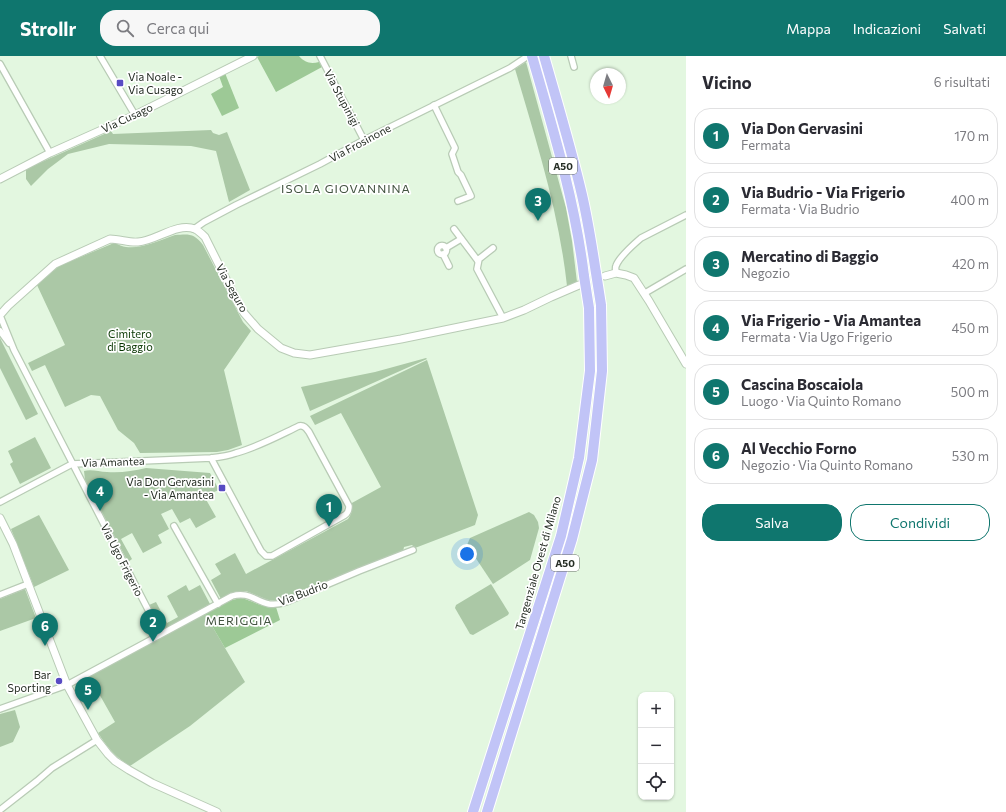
<!DOCTYPE html>
<html lang="it">
<head>
<meta charset="utf-8">
<style>
	:root { --surface:#fff; --page:#f7f7f7; --text:#2b2b33; --muted:#7c7c81; --line:#e1e1e2; --accent:#0f766e }
	body { margin:0; font-family:Commissioner,sans-serif; background:var(--page); color:var(--text) }
	.controls { position:absolute; right:12px; bottom:12px; display:grid; overflow:hidden; border-radius:8px; box-shadow:0 1px 3px #0004 }
	.controls button { width:36px; height:36px; display:grid; place-items:center; padding:0; border:0; border-bottom:1px solid var(--line); background:var(--surface); color:var(--text); font:20px sans-serif }
	.compass { position:absolute; left:590px; top:12px; width:36px; height:36px; border-radius:50%; background:var(--surface); box-shadow:0 1px 3px #0004; rotate:175deg }
	.you { position:absolute; left:467px; top:498px; width:14px; height:14px; margin:-10px; border:3px solid #fff; border-radius:50%; background:#1a73e8; box-shadow:0 0 0 6px #1a73e833 }
	.badge { display:grid; place-items:center; width:26px; height:26px; border-radius:50%; background:var(--accent); color:#fff; font-size:13px; font-weight:700 }
	.pin { position:absolute; translate:-50% -33px; filter:drop-shadow(0 1px 2px #0008) }
	.pin::after { content:''; position:absolute; top:21px; width:14px; height:12px; background:inherit; clip-path:polygon(0 0,100% 0,50% 100%) }
	.list { margin:0; padding:0; list-style:none }
	h2 { display:flex; justify-content:space-between; align-items:center; height:52px; margin:0; padding:0 16px; font-size:17px }
	h2 small { font-size:13px; font-weight:400; color:var(--muted) }
	.list li { display:grid; grid-template-columns:26px 1fr auto; gap:12px; align-items:center; box-sizing:border-box; height:56px; margin:0 8px 8px; padding:0 8px; border:1px solid var(--line); border-radius:16px }
	.list b { display:block; font-size:15px; white-space:nowrap }
	.list p { margin:0; font-size:13px; white-space:nowrap; color:var(--muted) }
	.list em { font-size:13px; font-style:normal; color:var(--muted) }
	.actions { display:flex; gap:8px; padding:12px 16px }
	.actions a { flex:1; padding:9px 0; border:1px solid var(--accent); border-radius:16px; text-align:center; font-size:14px; color:var(--accent) }
	.actions .main { background:var(--accent); color:#fff }
	.icon { flex:none; width:22px; height:22px; fill:none; stroke:currentColor; stroke-width:2; stroke-linecap:round; stroke-linejoin:round }
	.map { position:relative; flex:none; width:686px; height:756px; overflow:hidden }
	header { display:flex; align-items:center; gap:24px; box-sizing:border-box; height:56px; padding:0 20px; background:var(--accent); color:#fff }
	header strong { font-size:19px }
	nav { display:flex; gap:22px; margin-inline-start:auto; font-size:14px }
	.search { width:280px; height:36px; background:var(--page); display:flex; align-items:center; gap:10px; box-sizing:border-box; padding:0 14px; border-radius:16px; color:var(--muted); font-size:15px }
	main { display:flex }
	aside { flex:1; background:var(--surface) }
	.map>svg:first-child { display:block }
	.green { fill:#abc8a6 }
	.forest { fill:#9dc996 }
	.lines { fill:none; stroke-linecap:round; stroke-linejoin:round }
	.minor-casing { stroke:#b8cbb5; stroke-width:8 }
	.tertiary-casing { stroke:#b8cbb5; stroke-width:9 }
	.motorway-casing { stroke:#fff; stroke-width:12 }
	.minor { stroke:#fff; stroke-width:5.5 }
	.tertiary { stroke:#fff; stroke-width:7 }
	.motorway { stroke:#c1c4f7; stroke-width:10 }
	.motorway-bridge-casing { stroke:#fff; stroke-width:12; stroke-linecap:butt }
	.motorway-bridge { stroke:#c1c4f7; stroke-width:10 }
	.poi-dot { fill:#584bc3; stroke:#fff; stroke-width:1.5 }
	.labels { text-anchor:middle; stroke-width:3.5; stroke-linejoin:round; paint-order:stroke }
	.shield { fill:#fff; stroke:#676d66; stroke-width:1 }
	.shield-label { font-size:10px; font-weight:bold; fill:#262e25 }
	.poi-label { font-size:11px; fill:#262e25; stroke:#fff; text-anchor:end }
	.street-label { font-size:11px; fill:#262e25; stroke:#fff }
	.park-label { font-size:11px; fill:#083602; stroke:#fff }
	.neighbourhood-label { font-size:12px; letter-spacing:1px; fill:#435441; stroke:#fff }
</style>
</head>
<body>
<header>
<strong>Strollr</strong>
<div class="search"><svg class="icon" aria-label="search" viewBox="0 0 24 24"><circle cx="10" cy="10" r="6"/><path d="M15 15l6 6"/></svg>Cerca qui</div>
<nav><a>Mappa</a><a>Indicazioni</a><a>Salvati</a></nav>
</header>
<main>
<div class="map">
<svg width="686" height="756" viewBox="0 0 686 756">
	<rect width="100%" height="100%" fill="#e3f7e0"/>
	<g class="green">
		<path d="M526,6L566,152L572,185L577,226L567,230C559,156 536,84 515,13Z"/>
		<polygon points="211,74 213,77 219,79 227,76 250,134 229,146 216,95 191,90 109,88 68,98 48,113 31,130 26,123 26,113 111,75 113,78"/>
		<path d="M175,179C189,178 194,177 203,189L243,266L251,275L224,314L242,389L228,394L217,396L140,397L134,387L118,374L100,340L91,339L65,351L45,309L32,315L28,307L65,289L37,229L59,210L114,187C118,188 123,191 126,191C142,193 161,184 175,179Z"/>
		<polygon points="0,282 38,358 26,364 0,312"/>
		<polygon points="426,302 427,303 310,355 301,331 375,316"/>
		<path d="M427,304L478,459L475,469L415,492L412,489L404,491L403,496L358,512L306,535L280,545L268,544L246,535H241L236,536L221,543L211,524L221,518L215,508L235,497L246,518L348,463C352,457 353,454 350,448L381,431L341,357L315,369L310,360Z"/>
		<polygon points="35,381 51,412 20,428 10,408 13,406 8,395"/>
		<path d="M146,412L210,417L219,434L204,440L216,461L196,472L190,462L180,467L172,453L161,458L169,473L158,479L162,487L143,497L132,477L121,483L132,503L128,506L85,424L84,415C92,413 99,416 107,416C121,417 133,415 146,412Z"/>
		<polygon points="529,456 534,459 538,466 539,472 530,504 493,528 467,489 470,482"/>
		<polygon points="39,459 69,514 34,531 11,473"/>
		<polygon points="491,528 509,557 508,559 473,579 470,578 455,552 456,549"/>
		<polygon points="186,529 189,535 200,529 210,548 163,574 149,549 156,546 167,567 178,561 167,540"/>
		<polygon points="25,533 36,562 0,575 0,543"/>
		<path d="M205,558L245,626L190,670L130,710C114,700 108,692 98,677L115,666L89,620Z"/>
		<polygon points="15,654 20,671 13,686 0,691 0,658"/>
	</g>
	<g class="forest">
		<path d="M259,0H299C305,7 311,8 319,6L322,11L276,36L257,1Z"/>
		<polygon points="225,17 239,52 222,60 211,38 223,31 219,20"/>
		<path d="M241,542C254,545 262,552 276,551L280,564L225,592L205,558L232,544Z"/>
	</g>
	<g class="lines">
		<g class="minor-casing">
			<g id="minor">
				<polyline points="100,0 135,59"/>
				<polyline points="320,0 364,84"/>
				<polyline points="571,0 574,11"/>
				<polyline points="0,8 50,97"/>
				<polyline points="434,49 455,92 452,98 458,116 461,119 471,140 458,145"/>
				<polyline points="194,173 204,166 236,149 320,108 364,84 510,12 528,0"/>
				<polyline points="454,173 478,205"/>
				<circle cx="442" cy="194" r="4.5"/>
				<polyline points="446,192 461,183"/>
				<polyline points="493,192 479,203 477,213 503,262"/>
				<polyline points="443,198 449,210"/>
				<path d="M616,217C616,215 615,212 616,210C619,201 634,188 641,182L686,159"/>
				<polyline points="645,237 686,213"/>
				<polyline points="1,262 14,294 157,571 158,579"/>
				<polyline points="0,275 9,287"/>
				<path d="M0,446L72,408L211,402C220,401 228,400 236,397C258,391 278,380 299,370C304,369 306,372 309,376L349,450C349,455 348,457 345,459L272,500H266L261,495L211,402"/>
				<polyline points="174,470 218,548"/>
				<polyline points="0,539 28,528"/>
				<path d="M0,653L67,629L232,540C248,535 255,545 269,548C275,549 280,548 286,546L359,515L413,494"/>
				<polyline points="0,754 37,725 52,712 97,684"/>
			</g>
		</g>
		<g class="tertiary-casing">
			<g id="tertiary">
				<polyline points="0,123 50,97 135,59 253,0"/>
				<polyline points="605,220 616,217 626,219 634,222 649,245 686,308"/>
				<path d="M1,258L8,250L55,208L110,183C120,183 129,187 138,186C156,185 177,166 195,173C199,175 202,178 205,181L238,247L244,257L258,273L281,292L294,297L310,299L401,283L503,262L524,254L551,241L579,229"/>
				<polyline points="0,462 13,488 67,629 97,684 108,698 115,705 129,714 152,727 217,756"/>
			</g>
		</g>
		<g class="motorway-casing">
			<g id="motorway">
				<path d="M532,0C553,73 575,145 584,220"/>
				<path d="M544,0C557,46 571,92 582,139C588,165 592,191 596,217"/>
				<polyline points="473,756 561,480 579,402 590,315 589,252"/>
				<polyline points="487,756 572,483 592,404 602,315 601,249"/>
			</g>
		</g>
		<use href="#minor" class="minor"/>
		<use href="#tertiary" class="tertiary"/>
		<use href="#motorway" class="motorway"/>
		<g class="motorway-bridge-casing">
			<g id="motorway-bridge">
				<polyline points="596,217 601,249"/>
				<polyline points="584,220 589,252"/>
			</g>
		</g>
		<use href="#motorway-bridge" class="motorway-bridge"/>
	</g>
	<g class="poi-dot">
		<rect x="116" y="23" width="8" height="8" rx="2"/>
		<rect x="218" y="428" width="8" height="8" rx="2"/>
		<circle cx="59" cy="625" r="4"/>
	</g>
	<g class="labels">
		<g class="shield">
			<rect x="549" y="102" width="28" height="16" rx="3"/>
			<rect x="551" y="499" width="28" height="16" rx="3"/>
		</g>
		<g class="shield-label">
			<text x="563" y="114">A50</text>
			<text x="565" y="511">A50</text>
		</g>
		<g class="poi-label">
			<text x="128" y="25" text-anchor="start">Via Noale -<tspan x="128" dy="13">Via Cusago</tspan></text>
			<text x="214" y="430">Via Don Gervasini<tspan x="214" dy="13">- Via Amantea</tspan></text>
			<text x="51" y="623">Bar<tspan x="51" dy="13">Sporting</tspan></text>
		</g>
		<g class="street-label">
			<text transform="translate(342 42) rotate(62)" y="4">Via Stupinigi</text>
			<text transform="translate(127 62) rotate(-25)" y="4">Via Cusago</text>
			<text transform="translate(360 87) rotate(-28)" y="4">Via Frosinone</text>
			<text transform="translate(232 232) rotate(61)" y="4">Via Seguro</text>
			<text transform="translate(113 406) rotate(-2)" y="4">Via Amantea</text>
			<text transform="translate(122 504) rotate(63)" y="4">Via Ugo Frigerio</text>
			<text transform="translate(538 507) rotate(-74)" y="4">Tangenziale Ovest di Milano</text>
			<text transform="translate(303 537) rotate(-21)" y="4">Via Budrio</text>
		</g>
		<g class="park-label">
			<text x="130" y="282">Cimitero<tspan x="130" dy="13">di Baggio</tspan></text>
		</g>
		<g class="neighbourhood-label">
			<text x="346" y="137">ISOLA GIOVANNINA</text>
			<text x="239" y="569">MERIGGIA</text>
		</g>
	</g>
</svg>
<div class="controls">
<button>+</button>
<button>−</button>
<button><svg class="icon" aria-label="locate" viewBox="0 0 24 24"><circle cx="12" cy="12" r="6"/><path d="M12 2v4M12 18v4M2 12h4M18 12h4"/></svg></button>
</div>
<svg class="compass" viewBox="-18 -18 36 36"><path d="M0-13l5 13h-10z" fill="#e53935"/><path d="M0 13l5-13h-10z" fill="#7c7c81"/></svg>
<div class="you"></div>
<div class="pin badge" style="left:329px;top:471px">1</div>
<div class="pin badge" style="left:153px;top:586px">2</div>
<div class="pin badge" style="left:538px;top:165px">3</div>
<div class="pin badge" style="left:100px;top:455px">4</div>
<div class="pin badge" style="left:88px;top:654px">5</div>
<div class="pin badge" style="left:45px;top:590px">6</div>
</div>
<aside>
<h2>Vicino<small>6 risultati</small></h2>
<ul class="list">
<li><span class="badge">1</span><div><b>Via Don Gervasini</b><p>Fermata</p></div><em>170 m</em></li>
<li><span class="badge">2</span><div><b>Via Budrio - Via Frigerio</b><p>Fermata · Via Budrio</p></div><em>400 m</em></li>
<li><span class="badge">3</span><div><b>Mercatino di Baggio</b><p>Negozio</p></div><em>420 m</em></li>
<li><span class="badge">4</span><div><b>Via Frigerio - Via Amantea</b><p>Fermata · Via Ugo Frigerio</p></div><em>450 m</em></li>
<li><span class="badge">5</span><div><b>Cascina Boscaiola</b><p>Luogo · Via Quinto Romano</p></div><em>500 m</em></li>
<li><span class="badge">6</span><div><b>Al Vecchio Forno</b><p>Negozio · Via Quinto Romano</p></div><em>530 m</em></li>
</ul>
<div class="actions"><a class="main">Salva</a><a>Condividi</a></div>
</aside>
</main>
</body>
</html>
